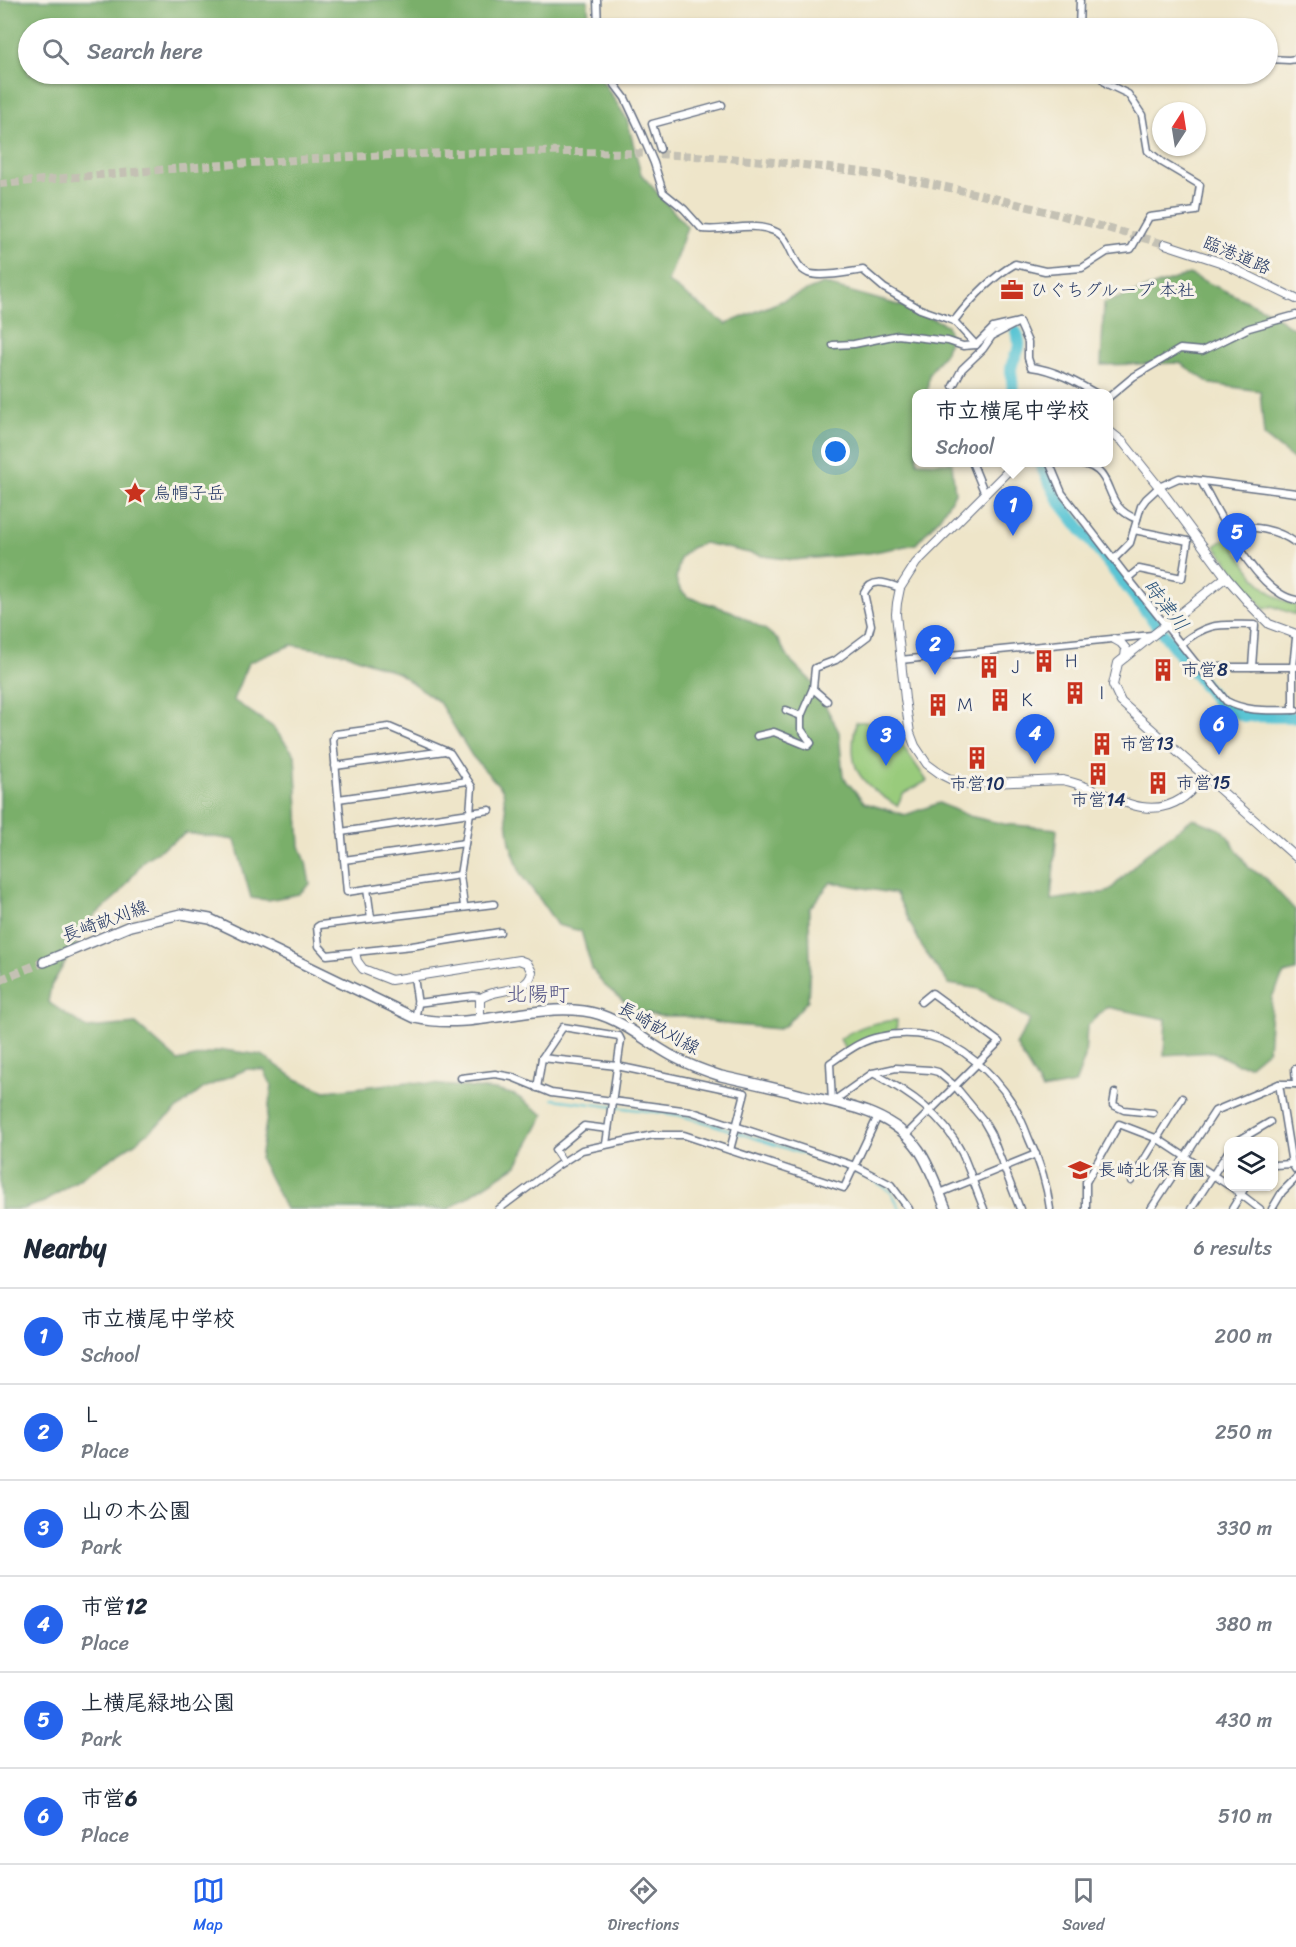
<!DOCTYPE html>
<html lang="en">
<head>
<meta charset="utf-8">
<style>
	:root { --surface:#fff; --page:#f2f2f3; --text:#1f2937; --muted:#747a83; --line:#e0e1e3; --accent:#2563eb }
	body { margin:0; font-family:Sriracha,"Klee One",sans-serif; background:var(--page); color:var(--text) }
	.controls { position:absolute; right:18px; bottom:18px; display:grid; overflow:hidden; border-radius:12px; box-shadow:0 2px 4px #0004 }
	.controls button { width:54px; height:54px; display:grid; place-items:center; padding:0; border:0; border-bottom:2px solid var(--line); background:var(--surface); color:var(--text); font:30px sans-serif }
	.compass { position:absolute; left:1152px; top:102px; width:54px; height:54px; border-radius:50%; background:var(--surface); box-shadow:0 2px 4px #0004; rotate:12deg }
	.you { position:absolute; left:836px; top:452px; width:21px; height:21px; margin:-15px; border:4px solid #fff; border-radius:50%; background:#1a73e8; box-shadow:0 0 0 9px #1a73e833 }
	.badge { display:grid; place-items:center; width:39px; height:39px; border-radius:50%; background:var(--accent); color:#fff; font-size:20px; font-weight:700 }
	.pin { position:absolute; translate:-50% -50px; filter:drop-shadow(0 2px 3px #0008) }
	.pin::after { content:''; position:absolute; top:32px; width:21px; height:18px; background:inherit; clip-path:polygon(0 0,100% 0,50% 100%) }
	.popup { position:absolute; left:912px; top:389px; width:201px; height:78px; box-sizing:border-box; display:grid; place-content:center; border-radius:12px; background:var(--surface); filter:drop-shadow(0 2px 4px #0005); font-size:20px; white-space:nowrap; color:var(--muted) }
	.popup b { font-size:22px; color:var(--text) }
	.popup::after { content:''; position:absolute; left:50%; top:100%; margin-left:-12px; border:12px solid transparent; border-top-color:var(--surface) }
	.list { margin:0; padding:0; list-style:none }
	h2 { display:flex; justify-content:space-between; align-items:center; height:78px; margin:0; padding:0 24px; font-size:26px }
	h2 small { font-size:20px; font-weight:400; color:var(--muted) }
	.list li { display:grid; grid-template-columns:39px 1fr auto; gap:18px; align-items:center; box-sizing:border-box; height:96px; padding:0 24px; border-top:2px solid var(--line) }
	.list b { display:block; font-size:22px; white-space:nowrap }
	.list p { margin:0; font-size:20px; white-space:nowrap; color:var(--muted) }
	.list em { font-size:20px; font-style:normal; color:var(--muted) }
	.icon { flex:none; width:33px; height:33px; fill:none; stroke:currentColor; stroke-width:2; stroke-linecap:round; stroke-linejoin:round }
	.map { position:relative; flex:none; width:1296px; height:1209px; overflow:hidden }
	.search { position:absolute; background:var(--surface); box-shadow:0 2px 4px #0004; left:18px; right:18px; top:18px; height:66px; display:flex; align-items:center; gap:15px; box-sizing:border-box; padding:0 21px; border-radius:33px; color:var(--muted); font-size:22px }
	.sheet { height:654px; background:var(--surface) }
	nav { display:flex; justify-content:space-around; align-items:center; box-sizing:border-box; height:84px; border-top:2px solid var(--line); background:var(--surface); font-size:16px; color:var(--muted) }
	nav a { display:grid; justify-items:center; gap:3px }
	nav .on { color:var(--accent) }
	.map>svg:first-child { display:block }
	.green { fill:#99cb7b; stroke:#5a7d6c; stroke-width:1.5 }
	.forest { fill:#7aaf6b; stroke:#4a6f64; stroke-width:1.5 }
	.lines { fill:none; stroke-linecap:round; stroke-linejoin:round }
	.stream { stroke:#5ac5d4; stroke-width:2 }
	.river { stroke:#5ac5d4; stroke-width:12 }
	.tertiary-tunnel { stroke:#c4c1b4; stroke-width:8; stroke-dasharray:8 4; stroke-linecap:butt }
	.primary-tunnel { stroke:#c4c1b4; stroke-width:9; stroke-dasharray:9 4.5; stroke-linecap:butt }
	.minor-casing { stroke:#656f83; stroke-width:9 }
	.tertiary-casing { stroke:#656f83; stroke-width:10 }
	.primary-casing { stroke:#656f83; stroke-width:12 }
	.minor { stroke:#fff; stroke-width:6 }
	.tertiary { stroke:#fff; stroke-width:8 }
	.primary { stroke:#fff; stroke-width:9 }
	.labels { text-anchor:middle; stroke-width:6; stroke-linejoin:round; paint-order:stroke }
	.street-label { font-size:18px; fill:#1b2f5e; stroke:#f7f3e8 }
	.poi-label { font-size:18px; fill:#1b2f5e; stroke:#f7f3e8; text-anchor:start }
	.water-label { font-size:20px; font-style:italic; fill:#2b547c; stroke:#f7f3e8 }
	.quarter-label { font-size:21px; fill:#565687; stroke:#f7f3e8 }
</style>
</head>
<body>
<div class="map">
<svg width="1296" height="1209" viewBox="0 0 1296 1209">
	<rect width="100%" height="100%" fill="#f7f3e8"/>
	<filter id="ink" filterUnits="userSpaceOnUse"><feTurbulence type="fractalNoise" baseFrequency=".0167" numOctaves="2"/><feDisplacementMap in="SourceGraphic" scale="12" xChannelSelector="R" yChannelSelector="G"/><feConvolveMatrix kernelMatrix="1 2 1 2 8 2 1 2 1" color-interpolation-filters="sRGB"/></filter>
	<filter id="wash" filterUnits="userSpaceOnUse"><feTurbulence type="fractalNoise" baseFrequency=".008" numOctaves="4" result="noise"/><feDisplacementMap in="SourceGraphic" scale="24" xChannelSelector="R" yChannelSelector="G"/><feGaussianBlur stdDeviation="1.35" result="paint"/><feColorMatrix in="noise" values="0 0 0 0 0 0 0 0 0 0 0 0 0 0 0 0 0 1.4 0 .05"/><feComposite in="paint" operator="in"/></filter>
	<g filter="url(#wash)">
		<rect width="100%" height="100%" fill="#eee5c9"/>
		<g class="green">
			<path d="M1228,537C1245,563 1262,597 1296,605V615L1272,606L1264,609L1215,546Z"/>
			<path d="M897,721L903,746L927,781L903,794L897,806C858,780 847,771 856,722Z"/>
			<path d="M897,1020L896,1033L846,1050L840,1039C858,1026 875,1022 897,1020Z"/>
		</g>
		<g class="forest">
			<polygon points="0,0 588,0 589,28 28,28 28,74 598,74 627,119 641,174 687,227 668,282 726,324 823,284 909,308 947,325 950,336 946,351 929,374 927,393 917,394 917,462 952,463 955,493 940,517 916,544 869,553 793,560 763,556 704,543 691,548 680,558 676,579 680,589 688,597 731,611 766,630 778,640 789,659 814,684 839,732 843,777 865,803 905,815 939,803 969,816 1004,824 1057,829 1051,900 1108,892 1145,855 1193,818 1224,831 1249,868 1264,877 1296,911 1296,971 1284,974 1272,997 1268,1050 1250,1065 1237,1064 1213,1052 1164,1055 1166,1019 1107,1007 1087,1026 1085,1057 1075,1084 1042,1090 1016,1045 1030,1020 980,989 949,984 923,949 896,894 831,882 809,909 810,964 808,1000 786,1025 779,1029 724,1024 684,1016 659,1016 640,1011 622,1000 603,984 592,969 581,931 557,925 539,898 521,875 510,843 503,790 472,756 439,702 398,673 344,653 291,645 248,663 233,700 273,727 295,755 300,846 306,862 310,884 299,894 268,900 251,898 235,840 186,833 144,860 120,893 91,919 51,986 48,1002 87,1028 136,1024 178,1061 224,1050 262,1055 296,1079 325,1091 409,1082 496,1090 515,1095 544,1115 517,1165 449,1209 286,1209 260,1159 272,1086 264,1070 247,1069 204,1088 135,1143 44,1202 22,1209 0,1209"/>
			<polygon points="1189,274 1266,310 1296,330 1296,461 1264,436 1260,391 1211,384 1180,363 1101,365 1104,303"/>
		</g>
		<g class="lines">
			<polyline class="stream" points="553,1099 678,1115 711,1124 843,1167 875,1181 892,1193 900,1209"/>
			<g class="river">
				<path d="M1012,394C1014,383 1011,378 1011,369C1013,352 1025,352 1016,332"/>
				<polyline points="1039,462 1059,501 1219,704 1244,716 1296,717"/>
			</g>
		</g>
	</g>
	<g filter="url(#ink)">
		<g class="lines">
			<path class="tertiary-tunnel" d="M0,184C281,158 580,133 861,172C964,186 1065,217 1165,244"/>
			<polyline class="primary-tunnel" points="0,980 44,962"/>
			<g class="minor-casing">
				<g id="minor">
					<polyline points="597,0 598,28"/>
					<polyline points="1079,28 1080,0"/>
					<polyline points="1268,59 1289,60 1296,59"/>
					<path d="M607,74L625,98L640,130L654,163L663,192L684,209L702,229C727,232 750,221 774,231C793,238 790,265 808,273C820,278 849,272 863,270L884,288L920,309L954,321L976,345L993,328L1019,322"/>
					<polyline points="660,149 652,124 722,105"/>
					<path d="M954,321C971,299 990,278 1015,264L1045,271L1082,268L1107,252L1131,249L1149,217L1196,211L1200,185L1163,163L1148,151L1142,115L1128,94L1107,84L1098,74"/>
					<polyline points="833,345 854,344 898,335 948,341 963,346 976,345"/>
					<path d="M953,386L962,369L983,349L992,336L1019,322L1028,342V358L1031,367C1055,370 1076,382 1097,394"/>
					<polyline points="1109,397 1133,377 1180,349 1202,351 1249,328 1296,315"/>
					<polyline points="972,462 985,494"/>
					<path d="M1049,462L1062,493L1128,578L1226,701C1248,713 1272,710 1296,710"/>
					<path d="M1066,462C1124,463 1095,504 1137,519"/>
					<path d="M1201,481C1221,516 1255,592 1296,600"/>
					<path d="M1227,526C1252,527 1274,527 1296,543"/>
					<polyline points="1114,559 1130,543 1141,506 1146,499 1159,487 1179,478 1296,493"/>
					<polyline points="1128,578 1139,569 1182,578 1188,541 1134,530"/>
					<path d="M1181,644C1209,621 1220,625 1255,625L1252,667"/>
					<polyline points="900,660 1152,635"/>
					<polyline points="1199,667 1296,667"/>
					<polyline points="813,689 827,701"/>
					<path d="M786,710L801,716L813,688L815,668L836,660L868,636L871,625L864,593C872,577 886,583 900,588"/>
					<polyline points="1293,710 1293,667 1296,638"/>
					<polyline points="757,736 774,732 808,746 811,743 801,729 801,716"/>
					<polyline points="335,766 445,751"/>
					<polyline points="338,799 468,781"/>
					<polyline points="341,832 490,810"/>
					<polyline points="344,860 465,843"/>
					<polyline points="367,889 460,875"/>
					<polyline points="494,904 320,925 317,927 319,946 327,955 412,946 500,932"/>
					<polyline points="371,918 367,889 347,892 333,740 335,734 389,727 450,753 472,787 470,813 460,875 464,906"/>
					<polyline points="414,977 418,1005 415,1018"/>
					<polyline points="417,1003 473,996 482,997"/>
					<polyline points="542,1058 617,1066 745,1093 730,1150"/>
					<polyline points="1295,1069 1296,1084"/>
					<path d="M873,1073C910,1093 942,1114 962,1153C970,1171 976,1190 984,1209"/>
					<polyline points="461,1078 495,1074 512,1077 551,1093 690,1111 855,1166 891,1185 909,1209"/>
					<polyline points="1279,1084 1292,1164 1296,1170"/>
					<polyline points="537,1088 542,1058 563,1027 619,1036 621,1040 606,1144"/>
					<polyline points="1115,1093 1113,1105 1124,1110 1153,1113"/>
					<path d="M832,1102L830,1063C845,1053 861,1040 879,1037C895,1033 914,1033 929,1036C961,1044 994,1074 1011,1101C1019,1113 1024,1126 1029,1139C1040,1162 1047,1183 1050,1209"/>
					<polyline points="832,1102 873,1073 896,1068 930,1070 938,1072 955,1086 983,1120 991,1134 1020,1209"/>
					<polyline points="906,1135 999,1042 932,993 921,1002"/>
					<polyline points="1236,1142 1270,1122"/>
					<polyline points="563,1162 555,1150 584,1126 608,1129"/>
					<polyline points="1274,1165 1292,1164"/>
					<polyline points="1131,1181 1182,1098"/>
					<polyline points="1230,1186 1260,1209"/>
					<polyline points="940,1193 1036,1154"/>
					<polyline points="499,1209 557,1166 582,1150 653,1135 684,1135 844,1188 878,1116"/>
					<polyline points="1086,1209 1086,1182 1119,1124 1158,1139 1228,1185"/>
					<polyline points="1151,1209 1215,1111 1279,1084 1296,1084"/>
					<polyline points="1191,1209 1228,1152"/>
					<polyline points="1232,1209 1246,1186"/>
					<polyline points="1272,1209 1282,1192 1296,1178"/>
				</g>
			</g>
			<g class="tertiary-casing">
				<g id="tertiary">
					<polyline points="1165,244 1220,262 1296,299"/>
					<polyline points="1109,431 1123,442 1159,487 1226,577 1252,607 1269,624 1296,634"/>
					<path d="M1017,462L916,563L900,588L897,603L896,614L905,699L910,733L915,746L927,764L942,775L956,782L968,784L1062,780C1101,786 1142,825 1181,799C1190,794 1197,784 1204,776"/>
					<polyline points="1226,577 1118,663 1113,685 1121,702 1296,857"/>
					<polyline points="1114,639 1121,643 1126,649 1125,657"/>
					<path d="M355,952L357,961L363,969L391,980L519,960L527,963L532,972C528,995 494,987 480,999V1020"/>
				</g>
			</g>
			<g class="primary-casing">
				<path id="primary" d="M44,962L130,926L181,914L210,919L231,929L415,1018C472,1031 527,1004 584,1011C618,1015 645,1042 674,1057C689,1065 705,1071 721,1076C748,1082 775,1088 802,1095C845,1105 892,1111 919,1150C931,1168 938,1190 946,1209"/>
			</g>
			<use href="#minor" class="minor"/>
			<use href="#tertiary" class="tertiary"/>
			<use href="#primary" class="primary"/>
		</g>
	</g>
	<defs>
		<g id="office-bare" transform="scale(1.8)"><path d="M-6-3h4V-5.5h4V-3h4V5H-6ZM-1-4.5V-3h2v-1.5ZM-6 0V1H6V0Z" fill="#c8321e" stroke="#f7f3e8" stroke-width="2.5" paint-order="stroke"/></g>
		<g id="sight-bare" transform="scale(1.8)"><path d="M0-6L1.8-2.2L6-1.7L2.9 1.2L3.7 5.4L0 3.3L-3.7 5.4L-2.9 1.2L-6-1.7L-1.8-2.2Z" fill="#c8321e" stroke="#f7f3e8" stroke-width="2.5" paint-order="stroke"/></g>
		<g id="building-bare" transform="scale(1.8)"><path d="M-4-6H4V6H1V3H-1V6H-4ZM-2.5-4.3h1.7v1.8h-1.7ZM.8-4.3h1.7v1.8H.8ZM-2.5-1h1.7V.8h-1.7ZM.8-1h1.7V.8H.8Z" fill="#c8321e" stroke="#f7f3e8" stroke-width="2.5" paint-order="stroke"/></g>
		<g id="school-bare" transform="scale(1.8)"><path d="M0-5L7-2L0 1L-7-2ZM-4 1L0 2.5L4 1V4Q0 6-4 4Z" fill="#c8321e" stroke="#f7f3e8" stroke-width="2.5" paint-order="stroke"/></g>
	</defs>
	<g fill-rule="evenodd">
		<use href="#office-bare" x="1012" y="290"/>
		<use href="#sight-bare" x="135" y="493"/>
		<use href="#building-bare" x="1044" y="661"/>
		<use href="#building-bare" x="989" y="667"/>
		<use href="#building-bare" x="1163" y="670"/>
		<use href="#building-bare" x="1075" y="693"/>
		<use href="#building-bare" x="1000" y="700"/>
		<use href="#building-bare" x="938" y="705"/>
		<use href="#building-bare" x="1102" y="744"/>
		<use href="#building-bare" x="977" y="758"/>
		<use href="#building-bare" x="1098" y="774"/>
		<use href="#building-bare" x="1158" y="783"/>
		<use href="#school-bare" x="1080" y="1170"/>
	</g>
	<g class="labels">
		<g class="street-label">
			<text transform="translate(1237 255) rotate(23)" y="6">臨港道路</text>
			<text transform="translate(105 921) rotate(-20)" y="6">長崎畝刈線</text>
			<text transform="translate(659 1028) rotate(29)" y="6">長崎畝刈線</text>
		</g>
		<g class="poi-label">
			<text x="1030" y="296">ひぐちグループ 本社</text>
			<text x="153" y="499">烏帽子岳</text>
			<text x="1062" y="667">Ｈ</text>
			<text x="1007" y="673">Ｊ</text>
			<text x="1181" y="676">市営8</text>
			<text x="1093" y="699">Ｉ</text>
			<text x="1018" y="706">Ｋ</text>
			<text x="956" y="711">Ｍ</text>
			<text x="1120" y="750">市営13</text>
			<text x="1176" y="789">市営15</text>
			<text x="977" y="790" text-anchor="middle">市営10</text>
			<text x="1098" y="806" text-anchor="middle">市営14</text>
			<text x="1098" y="1176">長崎北保育園</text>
		</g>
		<g class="water-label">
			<text transform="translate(1166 605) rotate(52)" y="7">時津川</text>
		</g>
		<g class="quarter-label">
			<text x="538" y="1001">北陽町</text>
		</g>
	</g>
</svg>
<div class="controls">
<button><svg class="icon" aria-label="layers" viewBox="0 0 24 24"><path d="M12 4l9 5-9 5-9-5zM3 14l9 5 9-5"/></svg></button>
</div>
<svg class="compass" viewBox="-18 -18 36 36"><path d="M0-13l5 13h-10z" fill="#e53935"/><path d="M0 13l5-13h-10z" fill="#747a83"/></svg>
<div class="you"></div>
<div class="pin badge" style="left:1013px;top:536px">1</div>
<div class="popup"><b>市立横尾中学校</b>School</div>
<div class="pin badge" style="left:935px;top:675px">2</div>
<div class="pin badge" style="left:886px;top:766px">3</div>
<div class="pin badge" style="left:1035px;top:764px">4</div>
<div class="pin badge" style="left:1237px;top:563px">5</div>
<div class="pin badge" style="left:1219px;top:755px">6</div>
<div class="search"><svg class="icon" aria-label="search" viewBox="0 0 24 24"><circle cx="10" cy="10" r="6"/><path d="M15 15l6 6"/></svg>Search here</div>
</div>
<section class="sheet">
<h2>Nearby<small>6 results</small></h2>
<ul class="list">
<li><span class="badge">1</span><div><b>市立横尾中学校</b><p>School</p></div><em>200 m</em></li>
<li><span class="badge">2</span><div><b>Ｌ</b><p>Place</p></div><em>250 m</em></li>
<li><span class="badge">3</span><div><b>山の木公園</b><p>Park</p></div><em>330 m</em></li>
<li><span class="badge">4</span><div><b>市営12</b><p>Place</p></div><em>380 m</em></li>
<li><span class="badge">5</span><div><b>上横尾緑地公園</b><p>Park</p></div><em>430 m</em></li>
<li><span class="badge">6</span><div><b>市営6</b><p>Place</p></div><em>510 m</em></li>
</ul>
</section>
<nav>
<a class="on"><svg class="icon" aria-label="map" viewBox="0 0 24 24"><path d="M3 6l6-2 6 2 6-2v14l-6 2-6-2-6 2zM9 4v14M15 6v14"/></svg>Map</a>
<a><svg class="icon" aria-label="directions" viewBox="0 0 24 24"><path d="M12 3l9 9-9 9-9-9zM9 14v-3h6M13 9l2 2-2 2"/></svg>Directions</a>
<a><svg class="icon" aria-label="saved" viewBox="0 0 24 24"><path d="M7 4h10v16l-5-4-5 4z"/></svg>Saved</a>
</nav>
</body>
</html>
